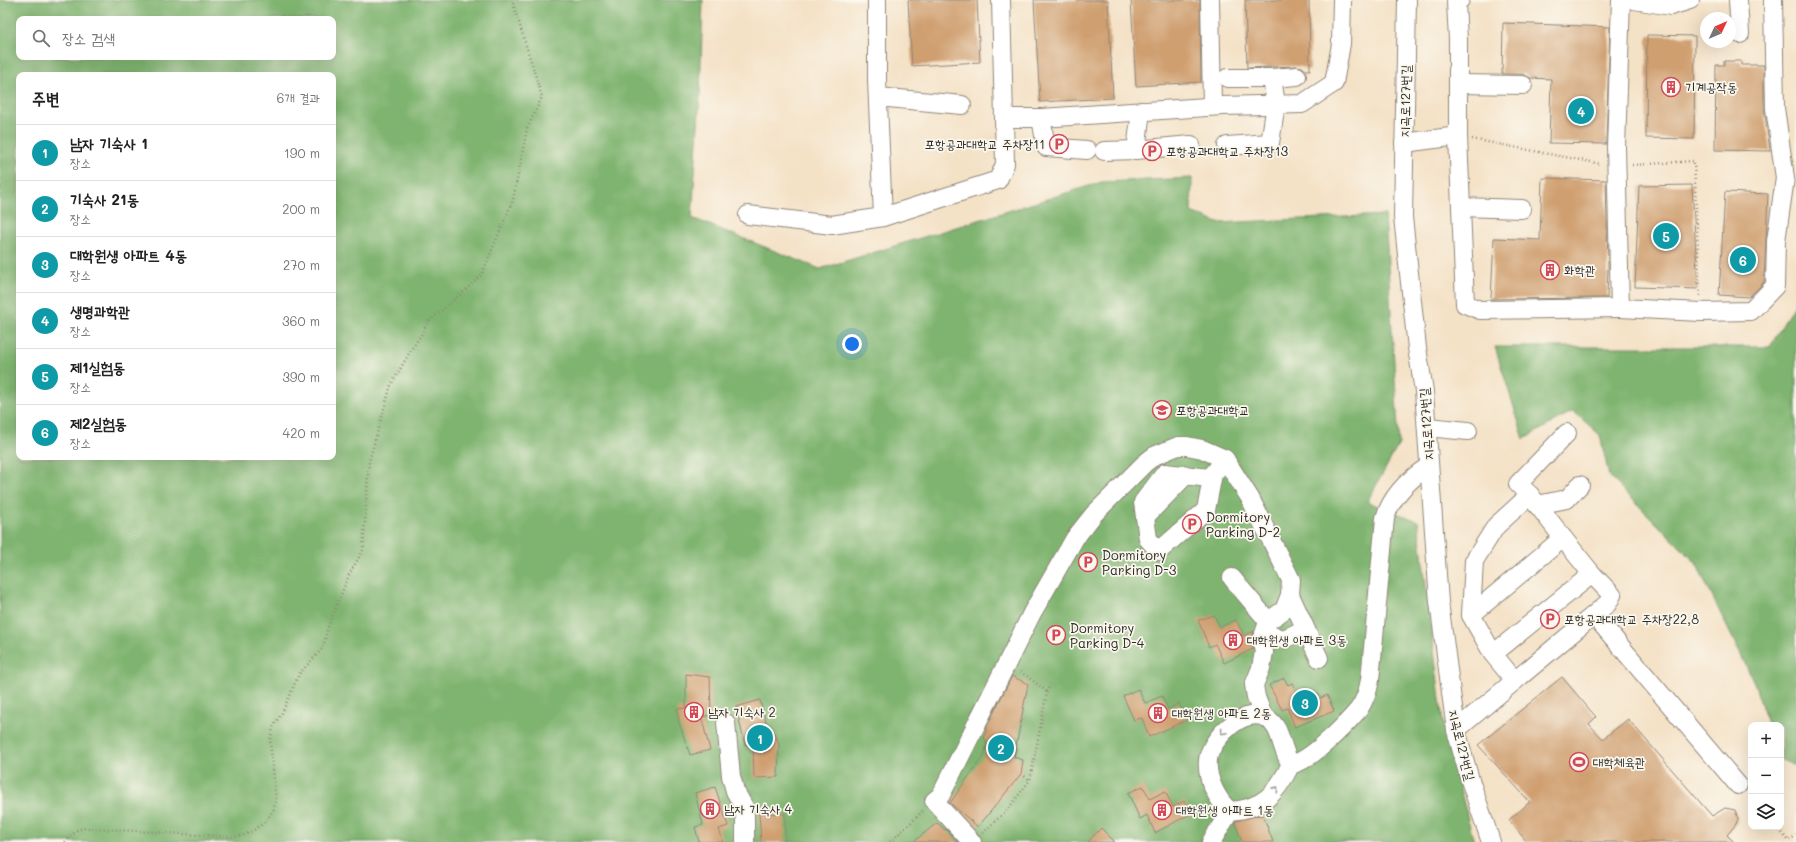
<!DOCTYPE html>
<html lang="ko">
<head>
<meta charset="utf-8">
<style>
	:root { --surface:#fff; --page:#f2f2f2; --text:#222; --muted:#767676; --line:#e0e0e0; --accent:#d1495b }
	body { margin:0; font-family:Mali,"Poor Story",sans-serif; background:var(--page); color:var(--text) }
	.controls { position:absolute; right:12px; bottom:12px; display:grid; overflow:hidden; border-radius:8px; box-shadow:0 4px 16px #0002 }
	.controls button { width:36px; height:36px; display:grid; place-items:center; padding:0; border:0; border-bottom:1px solid var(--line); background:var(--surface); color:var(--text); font:20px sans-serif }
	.compass { position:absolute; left:1700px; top:12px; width:36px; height:36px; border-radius:50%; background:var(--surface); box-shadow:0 4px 16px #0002; rotate:46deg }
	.you { position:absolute; left:852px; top:344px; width:14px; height:14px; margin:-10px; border:3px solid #fff; border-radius:50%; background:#1a73e8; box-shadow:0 0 0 6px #1a73e833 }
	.badge { display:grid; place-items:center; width:26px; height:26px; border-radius:50%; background:var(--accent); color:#fff; font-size:13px; font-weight:700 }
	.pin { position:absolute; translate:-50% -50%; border:2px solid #fff; box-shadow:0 1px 4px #0006 }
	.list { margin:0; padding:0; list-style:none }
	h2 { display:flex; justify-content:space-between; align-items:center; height:52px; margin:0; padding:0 16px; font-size:17px }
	h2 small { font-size:13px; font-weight:400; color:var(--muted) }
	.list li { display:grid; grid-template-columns:26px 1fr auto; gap:12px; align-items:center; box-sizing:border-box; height:56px; padding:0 16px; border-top:1px solid var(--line) }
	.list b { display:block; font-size:15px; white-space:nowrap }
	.list p { margin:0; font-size:13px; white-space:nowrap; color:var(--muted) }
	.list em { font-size:13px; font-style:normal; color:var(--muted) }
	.icon { flex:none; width:22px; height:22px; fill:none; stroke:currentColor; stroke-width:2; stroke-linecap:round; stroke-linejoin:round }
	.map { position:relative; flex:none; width:1796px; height:842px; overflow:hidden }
	.search { position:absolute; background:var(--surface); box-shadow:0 4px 16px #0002; left:16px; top:16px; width:320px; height:44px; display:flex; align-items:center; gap:10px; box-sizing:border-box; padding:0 14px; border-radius:8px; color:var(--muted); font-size:15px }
	.panel { position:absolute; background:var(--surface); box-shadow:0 4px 16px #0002; left:16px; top:72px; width:320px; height:388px; border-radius:8px }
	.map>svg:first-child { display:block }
	.forest { fill:#7fb470; stroke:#55704e; fill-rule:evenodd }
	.building { fill:#cf9f70 }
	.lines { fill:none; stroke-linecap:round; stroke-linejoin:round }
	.minor-casing { stroke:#908679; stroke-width:20 }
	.path { stroke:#908679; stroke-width:2.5; stroke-dasharray:1 3; stroke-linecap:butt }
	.minor { stroke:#fff; stroke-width:18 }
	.oneway { stroke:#a0a0a0 }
	.labels { text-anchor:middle; stroke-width:3.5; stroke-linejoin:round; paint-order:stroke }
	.poi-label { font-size:13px; fill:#2b2b2b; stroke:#fbf7ec; text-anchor:start }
	.street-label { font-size:13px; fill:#2b2b2b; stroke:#fbf7ec }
</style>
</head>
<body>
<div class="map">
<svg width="1796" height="842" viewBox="0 0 1796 842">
	<rect width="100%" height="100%" fill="#fbf7ec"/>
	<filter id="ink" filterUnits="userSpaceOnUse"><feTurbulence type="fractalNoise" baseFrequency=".025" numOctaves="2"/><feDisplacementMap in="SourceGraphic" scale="8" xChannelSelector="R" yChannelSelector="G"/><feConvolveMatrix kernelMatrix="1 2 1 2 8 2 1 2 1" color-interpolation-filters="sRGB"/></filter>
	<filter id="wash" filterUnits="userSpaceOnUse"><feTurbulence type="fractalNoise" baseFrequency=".012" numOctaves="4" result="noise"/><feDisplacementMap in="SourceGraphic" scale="16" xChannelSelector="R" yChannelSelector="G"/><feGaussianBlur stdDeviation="0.9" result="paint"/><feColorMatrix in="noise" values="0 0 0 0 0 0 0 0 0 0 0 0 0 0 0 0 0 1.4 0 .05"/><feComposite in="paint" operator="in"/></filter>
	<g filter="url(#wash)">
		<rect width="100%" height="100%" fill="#f4e2c7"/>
		<g class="forest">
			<path d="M0,0H703L700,95L692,218L820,269L1102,182L1192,178L1191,212L1218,223L1385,215L1399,444L1367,502L1418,521L1443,723L1474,842H0ZM19,19H333V57H19ZM19,75H333V457H19Z"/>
			<polygon points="1796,301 1796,765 1781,760 1781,725 1768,725 1753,680 1696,563 1609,476 1600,435 1573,411 1524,439 1495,347 1770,347"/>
		</g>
		<g id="blocks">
			<g class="building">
				<polygon points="908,0 977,0 980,62 912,66"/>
				<polygon points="1034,0 1108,0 1113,98 1040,102"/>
				<polygon points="1131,0 1200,0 1201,82 1136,86"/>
				<polygon points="1245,0 1309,0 1310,70 1306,70 1302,67 1296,66 1247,68"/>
				<polygon points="1503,23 1610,27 1606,144 1549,143 1551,79 1530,78 1523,74 1502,74"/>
				<polygon points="1647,35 1695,36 1694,139 1646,138"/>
				<polygon points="1724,61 1741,61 1741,65 1764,65 1764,108 1770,151 1715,150 1716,65 1724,65"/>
				<polygon points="1542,178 1606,180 1608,266 1607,298 1491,299 1494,238 1540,240"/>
				<polygon points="1692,185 1698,289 1635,287 1639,186"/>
				<polygon points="1725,192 1768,194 1764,282 1749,297 1719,295"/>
				<polygon points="1214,615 1220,627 1236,620 1244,636 1254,631 1252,638 1253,649 1224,663 1215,644 1209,647 1198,620"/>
				<polygon points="686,674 710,677 711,716 701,716 710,750 690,755 679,723 677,709 686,708"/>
				<polygon points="1012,676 1028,684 1014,757 1023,760 1021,774 978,827 950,803 984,755 987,742 984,738 987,726"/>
				<polygon points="1562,677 1596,717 1589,724 1603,739 1628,719 1712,816 1725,808 1735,810 1738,819 1736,824 1727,835 1734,842 1527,842 1509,820 1530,802 1478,745"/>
				<polygon points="1284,678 1288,685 1292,683 1298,695 1307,691 1311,698 1318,694 1321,698 1327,695 1334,711 1295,727 1287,708 1282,710 1269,685"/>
				<polygon points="1138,689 1145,703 1162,696 1168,709 1179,703 1187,720 1149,737 1142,718 1134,720 1123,696"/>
				<polygon points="760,700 769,733 774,733 779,743 778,777 754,778 753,744 745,745 736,707"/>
				<polygon points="1143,786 1150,799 1165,791 1173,807 1184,801 1190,814 1155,833 1147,815 1140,819 1128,793"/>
				<polygon points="715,787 728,826 719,829 723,842 699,842 695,827 703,825 695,793"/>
				<polygon points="759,813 785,814 785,842 761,842"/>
				<polygon points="1259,815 1260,816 1263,815 1273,842 1242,842 1235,823 1236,821"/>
				<polygon points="937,823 945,830 946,829 958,842 913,842"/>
				<polygon points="1101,828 1115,842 1088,842"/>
			</g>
		</g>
	</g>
	<g filter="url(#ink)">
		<use href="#blocks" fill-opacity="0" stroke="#908679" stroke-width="1"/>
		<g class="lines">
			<g class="minor-casing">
				<g id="minor">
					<polyline points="877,0 877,80 883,217"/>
					<polyline points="1001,0 1004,118 1041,118 1222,106 1302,104 1334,83 1341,44 1342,0"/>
					<polyline points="1210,0 1212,106"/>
					<polyline points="1407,0 1403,217 1417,348 1424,391 1439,602 1456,730 1470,780 1491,842"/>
					<polyline points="1634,0 1671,6 1690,0"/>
					<polyline points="1738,0 1740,34"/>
					<polyline points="1227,78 1272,78 1276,104 1270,143 1227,146"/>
					<polyline points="1272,78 1297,76"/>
					<polyline points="1458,84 1523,85"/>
					<polyline points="878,97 962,105"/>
					<polyline points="1141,111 1136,150 1191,145"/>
					<polyline points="1041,118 1046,147 1087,150"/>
					<polyline points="1458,136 1461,207 1522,209"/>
					<polyline points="1404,143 1458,136 1458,40 1456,2 1460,0"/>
					<polyline points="1104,151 1136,150"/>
					<polyline points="1461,207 1465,304 1480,310 1620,308 1616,147 1621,0"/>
					<polyline points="748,215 832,225 883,217 998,180 1005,164 1004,118"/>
					<polyline points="1620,308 1701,312 1751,311 1775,286 1776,241 1785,178 1775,108 1773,0"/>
					<polyline points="1427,427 1468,431"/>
					<polyline points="1213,474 1206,510 1159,551 1148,539 1143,502 1165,473 1210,478 1225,459"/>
					<polyline points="1530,495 1518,484 1567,433"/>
					<polyline points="1537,505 1567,499 1580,485"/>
					<polyline points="1145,517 1186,475"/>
					<polyline points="1232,578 1268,621"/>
					<polyline points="1290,595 1319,658"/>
					<polyline points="1471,615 1474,561 1496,526 1530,495 1563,538"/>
					<polyline points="1594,615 1738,785"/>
					<polyline points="1264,634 1284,639 1305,629"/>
					<polyline points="1493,654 1471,615 1563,538 1592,574"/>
					<polyline points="726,723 731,776 735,791 744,807 745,815 745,842"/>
					<polyline points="1456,730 1608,603 1612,595 1592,574 1493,654 1515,681"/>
					<path d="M1291,764C1307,765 1348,722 1359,709C1365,700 1368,691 1370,680L1385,518C1392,495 1409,479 1429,466"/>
					<polyline points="972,842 934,801 941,795 1032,613 1075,538 1094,514 1145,463 1154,456 1178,446 1187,446 1202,449 1225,459 1250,498 1291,580 1290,595 1284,610 1268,621 1262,641 1264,652 1261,668 1254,685 1256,697 1263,716"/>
					<path d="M1211,842L1230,811C1263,809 1277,793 1291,764C1281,751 1282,728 1268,719C1246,704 1210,738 1208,760C1206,778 1217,800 1230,811"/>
				</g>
			</g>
			<g class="path">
				<polyline points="1472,139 1601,164"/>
				<polyline points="1632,165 1694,161 1700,296"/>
				<polyline points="1020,672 1027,676 1047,692"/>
				<polyline points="1021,774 1030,780"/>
				<polyline points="1776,827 1789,841 1796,835"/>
				<polyline points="983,833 1008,809 1030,780 1047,692 1050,685"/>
				<polyline points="65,842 77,830 85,828 235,837 244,835 254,830 266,821 274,809 276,800 270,740 274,725 282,713 299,674 323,648 328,627 349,575 363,550 369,461 391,385 411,350 421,335 427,323 471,285 482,274 513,200 527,129 542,97 512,0"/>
				<polyline points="890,842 923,811"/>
			</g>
			<use href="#minor" class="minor"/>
		</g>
		<defs><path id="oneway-chevron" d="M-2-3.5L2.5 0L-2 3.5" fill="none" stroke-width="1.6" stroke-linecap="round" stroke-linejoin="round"/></defs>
		<g class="oneway">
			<use href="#oneway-chevron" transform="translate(1223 732) rotate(131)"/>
			<use href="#oneway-chevron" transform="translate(1276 789) rotate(-48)"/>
		</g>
	</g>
	<defs>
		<g id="building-ring" transform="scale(1)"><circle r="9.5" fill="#fbf7ec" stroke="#d1495b" stroke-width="1.5"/><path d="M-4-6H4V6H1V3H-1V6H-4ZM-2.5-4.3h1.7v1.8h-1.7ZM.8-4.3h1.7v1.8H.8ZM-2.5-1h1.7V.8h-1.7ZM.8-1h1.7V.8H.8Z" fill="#d1495b"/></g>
		<g id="parking-ring" transform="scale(1)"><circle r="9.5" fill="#fbf7ec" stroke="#d1495b" stroke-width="1.5"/><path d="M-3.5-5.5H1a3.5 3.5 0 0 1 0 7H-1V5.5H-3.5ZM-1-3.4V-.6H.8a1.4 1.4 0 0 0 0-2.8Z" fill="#d1495b"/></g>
		<g id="university-ring" transform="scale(1)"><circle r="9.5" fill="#fbf7ec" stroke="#d1495b" stroke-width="1.5"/><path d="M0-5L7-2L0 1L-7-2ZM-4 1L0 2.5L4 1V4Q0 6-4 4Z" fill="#d1495b"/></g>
		<g id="stadium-ring" transform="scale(1)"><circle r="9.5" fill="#fbf7ec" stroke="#d1495b" stroke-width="1.5"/><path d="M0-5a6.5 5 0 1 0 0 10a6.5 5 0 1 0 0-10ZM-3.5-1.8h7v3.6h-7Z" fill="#d1495b"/></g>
	</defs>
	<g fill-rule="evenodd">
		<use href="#building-ring" x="1671" y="87"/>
		<use href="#parking-ring" x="1059" y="144"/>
		<use href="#parking-ring" x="1152" y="151"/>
		<use href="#building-ring" x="1550" y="270"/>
		<use href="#university-ring" x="1162" y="410"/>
		<use href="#parking-ring" x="1192" y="524"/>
		<use href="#parking-ring" x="1088" y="562"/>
		<use href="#parking-ring" x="1550" y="619"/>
		<use href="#parking-ring" x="1056" y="635"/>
		<use href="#building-ring" x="1233" y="640"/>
		<use href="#building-ring" x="694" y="712"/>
		<use href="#building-ring" x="1158" y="713"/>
		<use href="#stadium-ring" x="1579" y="762"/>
		<use href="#building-ring" x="710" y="809"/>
		<use href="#building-ring" x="1162" y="810"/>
	</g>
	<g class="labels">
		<g class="poi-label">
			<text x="1685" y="92">기계공작동</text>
			<text x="1045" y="149" text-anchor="end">포항공과대학교 주차장11</text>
			<text x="1166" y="156">포항공과대학교 주차장13</text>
			<text x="1564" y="275">화학관</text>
			<text x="1176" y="415">포항공과대학교</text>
			<text x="1206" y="522">Dormitory<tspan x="1206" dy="15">Parking D-2</tspan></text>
			<text x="1102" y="560">Dormitory<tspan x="1102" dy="15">Parking D-3</tspan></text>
			<text x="1564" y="624">포항공과대학교 주차장22,8</text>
			<text x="1070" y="633">Dormitory<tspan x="1070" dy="15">Parking D-4</tspan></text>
			<text x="1247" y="645">대학원생 아파트 3동</text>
			<text x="708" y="717">남자 기숙사 2</text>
			<text x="1172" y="718">대학원생 아파트 2동</text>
			<text x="1593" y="767">대학체육관</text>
			<text x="724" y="814">남자 기숙사 4</text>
			<text x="1176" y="815">대학원생 아파트 1동</text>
		</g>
		<g class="street-label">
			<text transform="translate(1405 101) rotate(-89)" y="5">지곡로127번길</text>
			<text transform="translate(1426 424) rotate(-94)" y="5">지곡로127번길</text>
			<text transform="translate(1462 745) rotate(76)" y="5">지곡로127번길</text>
		</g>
	</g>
</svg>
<div class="controls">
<button>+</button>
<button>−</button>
<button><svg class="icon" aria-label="layers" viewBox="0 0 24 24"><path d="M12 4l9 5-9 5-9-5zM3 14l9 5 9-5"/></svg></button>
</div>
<svg class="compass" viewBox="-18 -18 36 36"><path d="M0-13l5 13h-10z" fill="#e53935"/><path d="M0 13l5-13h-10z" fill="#767676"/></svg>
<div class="you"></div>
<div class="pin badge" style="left:760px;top:738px;background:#0f9aa8">1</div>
<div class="pin badge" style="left:1001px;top:748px;background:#0f9aa8">2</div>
<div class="pin badge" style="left:1305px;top:703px;background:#0f9aa8">3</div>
<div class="pin badge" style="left:1581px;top:111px;background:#0f9aa8">4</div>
<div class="pin badge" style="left:1666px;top:236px;background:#0f9aa8">5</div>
<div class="pin badge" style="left:1743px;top:260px;background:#0f9aa8">6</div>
<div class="search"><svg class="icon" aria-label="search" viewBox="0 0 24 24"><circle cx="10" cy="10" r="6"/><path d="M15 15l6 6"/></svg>장소 검색</div>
<section class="panel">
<h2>주변<small>6개 결과</small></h2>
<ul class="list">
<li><span class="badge" style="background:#0f9aa8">1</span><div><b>남자 기숙사 1</b><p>장소</p></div><em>190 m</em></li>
<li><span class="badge" style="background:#0f9aa8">2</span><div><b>기숙사 21동</b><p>장소</p></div><em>200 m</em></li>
<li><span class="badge" style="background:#0f9aa8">3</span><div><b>대학원생 아파트 4동</b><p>장소</p></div><em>270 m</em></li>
<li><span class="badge" style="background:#0f9aa8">4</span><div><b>생명과학관</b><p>장소</p></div><em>360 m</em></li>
<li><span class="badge" style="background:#0f9aa8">5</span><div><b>제1실험동</b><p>장소</p></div><em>390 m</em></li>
<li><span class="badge" style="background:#0f9aa8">6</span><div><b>제2실험동</b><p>장소</p></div><em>420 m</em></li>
</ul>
</section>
</div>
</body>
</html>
